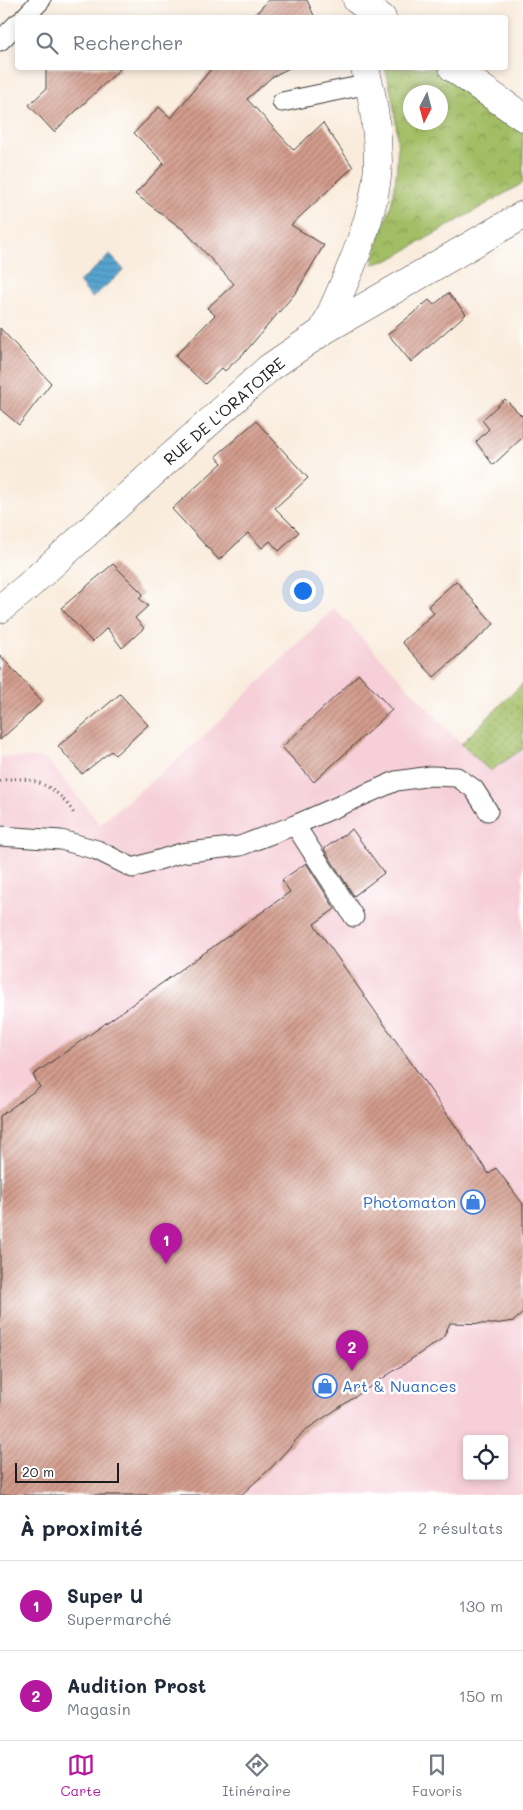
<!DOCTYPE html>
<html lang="fr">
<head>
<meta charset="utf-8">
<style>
	:root { --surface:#fff; --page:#f2f2f3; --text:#1f2937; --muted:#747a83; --line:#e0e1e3; --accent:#b5179e }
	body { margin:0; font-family:Mali,sans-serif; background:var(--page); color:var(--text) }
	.controls { position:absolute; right:15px; bottom:15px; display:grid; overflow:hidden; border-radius:5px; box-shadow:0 2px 8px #0003 }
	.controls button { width:45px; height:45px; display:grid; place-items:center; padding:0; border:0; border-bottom:1px solid var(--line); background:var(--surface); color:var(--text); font:25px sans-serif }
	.compass { position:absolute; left:403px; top:85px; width:45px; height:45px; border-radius:50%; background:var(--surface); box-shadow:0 2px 8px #0003; rotate:186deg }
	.scale { position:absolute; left:15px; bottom:12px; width:104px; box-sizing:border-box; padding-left:5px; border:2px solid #1c1c1c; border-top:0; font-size:14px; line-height:18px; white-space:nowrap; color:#1c1c1c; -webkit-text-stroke:4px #fff; paint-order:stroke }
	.you { position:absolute; left:302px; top:590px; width:18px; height:18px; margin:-12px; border:4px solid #fff; border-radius:50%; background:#1a73e8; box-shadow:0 0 0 8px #1a73e833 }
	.badge { display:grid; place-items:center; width:32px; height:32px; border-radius:50%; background:var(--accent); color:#fff; font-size:16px; font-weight:700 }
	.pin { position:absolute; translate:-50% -41px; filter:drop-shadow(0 1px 2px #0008) }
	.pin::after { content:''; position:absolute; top:26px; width:18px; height:15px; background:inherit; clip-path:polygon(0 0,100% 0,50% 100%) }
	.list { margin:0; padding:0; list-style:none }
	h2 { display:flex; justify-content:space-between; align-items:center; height:65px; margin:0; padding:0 20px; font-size:21px }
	h2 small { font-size:16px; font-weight:400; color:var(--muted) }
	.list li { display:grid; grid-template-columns:32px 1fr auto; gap:15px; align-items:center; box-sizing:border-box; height:90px; padding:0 20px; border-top:1px solid var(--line) }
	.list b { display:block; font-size:19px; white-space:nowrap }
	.list p { margin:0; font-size:16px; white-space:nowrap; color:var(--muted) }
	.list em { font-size:16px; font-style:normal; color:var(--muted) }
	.icon { flex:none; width:28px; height:28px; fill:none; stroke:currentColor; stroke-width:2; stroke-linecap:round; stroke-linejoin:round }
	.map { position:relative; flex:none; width:523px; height:1495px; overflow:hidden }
	.search { position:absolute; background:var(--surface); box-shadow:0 2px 8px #0003; left:15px; right:15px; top:15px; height:55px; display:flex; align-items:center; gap:12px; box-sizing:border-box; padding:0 18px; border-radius:5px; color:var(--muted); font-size:19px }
	.sheet { height:245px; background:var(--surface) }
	nav { display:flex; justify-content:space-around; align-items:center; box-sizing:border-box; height:70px; border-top:1px solid var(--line); background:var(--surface); font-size:14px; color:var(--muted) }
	nav a { display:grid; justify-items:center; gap:2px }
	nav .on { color:var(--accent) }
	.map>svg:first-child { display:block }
	.built { fill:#f6cfd8; fill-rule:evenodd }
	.grass { fill:url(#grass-dots); stroke:#5f6d40 }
	.park { fill:url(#park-crowns); stroke:#5f6d40; fill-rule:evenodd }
	.water { fill:url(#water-rules); stroke:#3a6076 }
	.building { fill:url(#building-hatch) }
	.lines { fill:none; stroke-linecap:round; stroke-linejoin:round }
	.service-casing { stroke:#3d3b39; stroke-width:21 }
	.minor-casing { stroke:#3d3b39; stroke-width:29 }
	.path { stroke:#3d3b39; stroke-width:3; stroke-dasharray:1 4; stroke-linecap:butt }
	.service { stroke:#fff; stroke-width:19 }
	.minor { stroke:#fff; stroke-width:28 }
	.labels { text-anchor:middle; stroke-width:5; stroke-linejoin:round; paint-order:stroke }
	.street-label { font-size:16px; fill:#1c1c1c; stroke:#fff }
	.shop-label { font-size:16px; fill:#366cbe; stroke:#fff; text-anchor:end }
</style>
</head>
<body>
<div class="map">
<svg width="523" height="1495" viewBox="0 0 523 1495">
	<defs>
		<pattern id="grass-dots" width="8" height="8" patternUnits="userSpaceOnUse" patternTransform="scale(1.25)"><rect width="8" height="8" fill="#a2be65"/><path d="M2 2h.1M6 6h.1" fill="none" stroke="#839a52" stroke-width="1.8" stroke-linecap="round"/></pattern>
		<pattern id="park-crowns" width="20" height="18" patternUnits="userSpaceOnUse" patternTransform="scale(1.25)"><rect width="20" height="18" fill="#a2be65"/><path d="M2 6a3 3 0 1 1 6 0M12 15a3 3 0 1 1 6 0" fill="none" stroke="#839a52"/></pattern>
		<pattern id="water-rules" width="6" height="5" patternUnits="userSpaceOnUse" patternTransform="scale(1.25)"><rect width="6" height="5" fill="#57a4d0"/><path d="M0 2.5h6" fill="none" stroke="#4785a8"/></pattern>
		<pattern id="building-hatch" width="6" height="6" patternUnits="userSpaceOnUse" patternTransform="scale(1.25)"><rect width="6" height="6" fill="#d39c8d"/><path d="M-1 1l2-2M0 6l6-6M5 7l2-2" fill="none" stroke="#aa7e72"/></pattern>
	</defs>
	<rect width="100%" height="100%" fill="#fff"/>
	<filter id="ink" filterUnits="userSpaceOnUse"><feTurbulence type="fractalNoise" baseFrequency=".02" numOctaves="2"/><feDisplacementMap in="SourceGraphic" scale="10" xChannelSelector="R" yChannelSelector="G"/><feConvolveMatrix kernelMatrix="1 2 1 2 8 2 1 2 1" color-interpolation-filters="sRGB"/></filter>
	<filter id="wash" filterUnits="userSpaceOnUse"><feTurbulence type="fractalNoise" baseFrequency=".0096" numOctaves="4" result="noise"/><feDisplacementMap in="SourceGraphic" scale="20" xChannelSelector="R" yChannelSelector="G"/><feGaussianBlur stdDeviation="1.12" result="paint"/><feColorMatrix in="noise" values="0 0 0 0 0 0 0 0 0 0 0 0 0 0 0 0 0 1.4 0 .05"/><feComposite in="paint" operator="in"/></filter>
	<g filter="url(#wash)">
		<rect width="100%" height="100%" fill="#f9ecdd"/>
		<path class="built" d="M334,608L461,744L523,683V1495H0V757L46,758L100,824L202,738ZM467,1439H504V1476H467Z"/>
		<polygon class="grass" points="523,683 523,749 490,771 461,744"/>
		<path class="park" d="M385,68H438L523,129V183L389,260L373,264C375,244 386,225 391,205C402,159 398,113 385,68ZM410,92H440V122H410Z"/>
		<polygon class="water" points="110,255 124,270 92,298 79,282"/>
		<g id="blocks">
			<g class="building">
				<polygon points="268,0 307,0 315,18 253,18"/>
				<polygon points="46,68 121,68 54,132 29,105 46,89"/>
				<polygon points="212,68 289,68 272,77 247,99 294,150 323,123 353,167 291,225 324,245 297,291 245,352 225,371 222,368 205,384 175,356 215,315 207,308 234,284 184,230 135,194 164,163 134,133 159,107 171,118"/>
				<polygon points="448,293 466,314 411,362 388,334 429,300 434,305"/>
				<polygon points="0,328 51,383 19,425 0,409"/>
				<polygon points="505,399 523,417 523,437 493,465 476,442 489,429 482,420"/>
				<polygon points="256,421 308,478 275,508 299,532 279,551 270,541 262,548 248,533 219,560 172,509 222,463 216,456"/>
				<polygon points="113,564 143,594 139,598 148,606 135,618 144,628 122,648 107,628 92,642 61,608"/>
				<polygon points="456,581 494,624 434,677 402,642 434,613 428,606"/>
				<polygon points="0,655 42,702 0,740"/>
				<polygon points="359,674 392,710 314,782 282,747"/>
				<polygon points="120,694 148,725 115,755 111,751 82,774 58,746"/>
				<polygon points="352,829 384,873 354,896 324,849"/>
				<polygon points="306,863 335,909 314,924 489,1174 496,1168 523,1204 523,1313 514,1321 494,1324 450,1323 443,1338 304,1431 272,1467 241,1495 0,1495 0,1116 40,1087 33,1075 290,892 282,880"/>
			</g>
		</g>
	</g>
	<g filter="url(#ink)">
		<use href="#blocks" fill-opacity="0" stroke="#3d3b39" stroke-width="1"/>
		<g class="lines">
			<g class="service-casing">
				<g id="service">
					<polyline points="24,18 41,0"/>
					<polyline points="0,41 18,23"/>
					<polyline points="282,102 369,84"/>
					<polyline points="295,825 354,917"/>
					<polyline points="0,836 61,840 97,850 133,868 181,853 240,846 295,825 396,781 431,776 457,777 474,789 488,811"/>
				</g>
			</g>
			<g class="minor-casing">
				<g id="minor">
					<polyline points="357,0 382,18"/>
					<polyline points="453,68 523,117"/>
					<path d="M323,331C345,282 377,215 378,162C378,131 373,97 365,68"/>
					<polyline points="0,609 26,588 269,368 323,331 523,215"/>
				</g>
			</g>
			<path class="path" d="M0,781C30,773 59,787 74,814"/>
			<use href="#service" class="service"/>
			<use href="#minor" class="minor"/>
		</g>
	</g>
	<defs>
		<g id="shop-ring" transform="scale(1.25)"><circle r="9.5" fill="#fff" stroke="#3f7fe0" stroke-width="1.5"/><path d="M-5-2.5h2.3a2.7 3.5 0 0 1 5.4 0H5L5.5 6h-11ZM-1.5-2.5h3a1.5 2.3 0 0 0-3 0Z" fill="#3f7fe0"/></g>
	</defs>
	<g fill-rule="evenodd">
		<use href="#shop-ring" x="473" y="1202"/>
		<use href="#shop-ring" x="325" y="1386"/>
	</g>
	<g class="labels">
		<g class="street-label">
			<text transform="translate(224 411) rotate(-41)" y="6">RUE DE L'ORATOIRE</text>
		</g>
		<g class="shop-label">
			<text x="456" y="1208">Photomaton</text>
			<text x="342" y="1392" text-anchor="start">Art &amp; Nuances</text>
		</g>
	</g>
</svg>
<div class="controls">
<button><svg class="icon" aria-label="locate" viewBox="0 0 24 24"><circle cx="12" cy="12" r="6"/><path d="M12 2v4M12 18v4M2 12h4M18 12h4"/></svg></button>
</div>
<svg class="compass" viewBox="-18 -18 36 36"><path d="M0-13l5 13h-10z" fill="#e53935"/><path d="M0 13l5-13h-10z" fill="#747a83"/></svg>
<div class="scale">20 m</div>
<div class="you"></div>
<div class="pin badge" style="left:166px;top:1264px">1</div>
<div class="pin badge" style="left:352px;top:1371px">2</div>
<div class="search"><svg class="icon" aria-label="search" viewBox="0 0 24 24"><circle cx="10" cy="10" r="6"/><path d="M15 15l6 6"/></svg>Rechercher</div>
</div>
<section class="sheet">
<h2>À proximité<small>2 résultats</small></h2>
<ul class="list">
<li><span class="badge">1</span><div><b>Super U</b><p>Supermarché</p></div><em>130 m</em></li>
<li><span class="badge">2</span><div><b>Audition Prost</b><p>Magasin</p></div><em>150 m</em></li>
</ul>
</section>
<nav>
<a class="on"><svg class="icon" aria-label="map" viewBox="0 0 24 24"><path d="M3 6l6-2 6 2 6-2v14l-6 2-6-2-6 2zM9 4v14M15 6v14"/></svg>Carte</a>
<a><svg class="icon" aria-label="directions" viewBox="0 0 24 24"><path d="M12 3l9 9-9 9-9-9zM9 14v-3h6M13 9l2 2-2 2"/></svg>Itinéraire</a>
<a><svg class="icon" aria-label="saved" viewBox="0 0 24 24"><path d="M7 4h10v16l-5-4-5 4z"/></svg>Favoris</a>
</nav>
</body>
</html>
